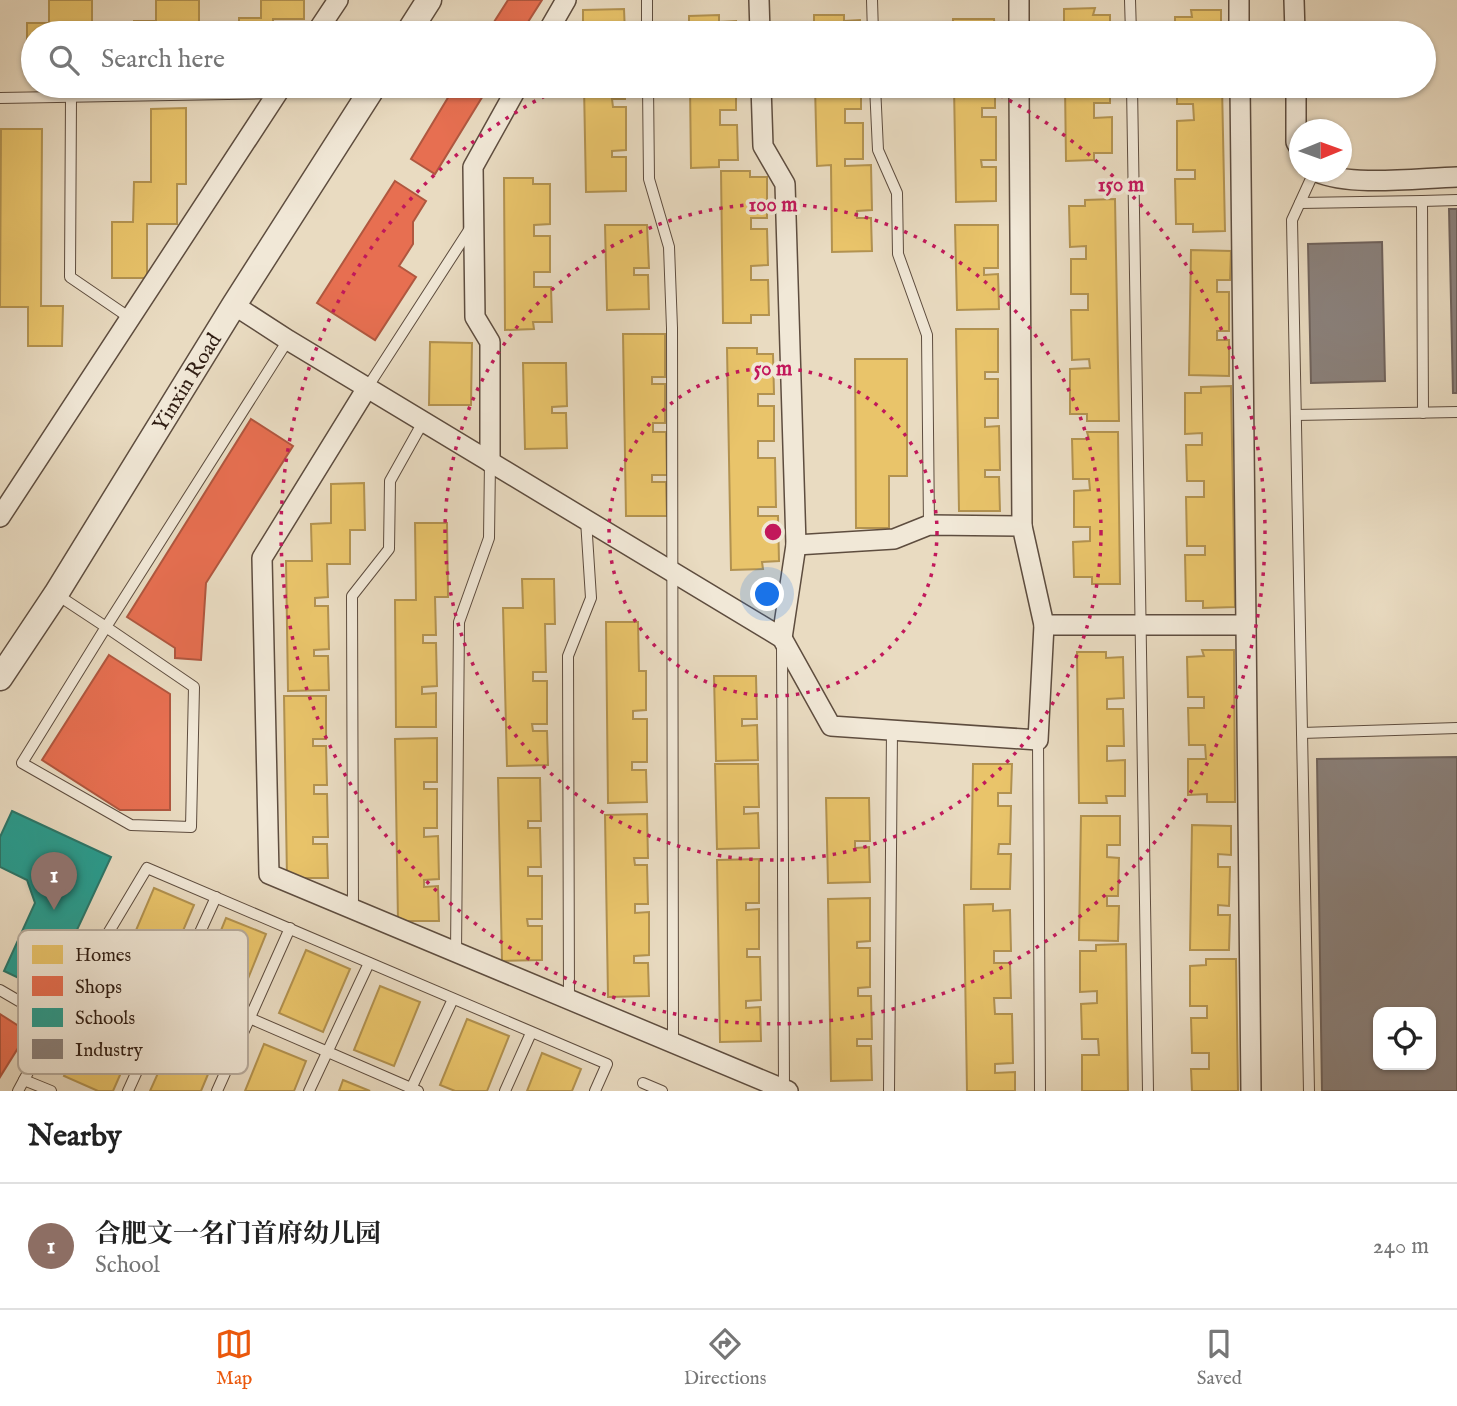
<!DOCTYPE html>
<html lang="en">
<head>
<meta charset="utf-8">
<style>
	:root { --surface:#fff; --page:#f2f2f2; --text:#222; --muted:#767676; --line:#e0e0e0; --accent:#ea580c }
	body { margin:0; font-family:"IM FELL English","Noto Serif SC",serif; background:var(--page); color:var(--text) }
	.controls { position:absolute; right:21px; bottom:21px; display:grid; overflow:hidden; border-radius:14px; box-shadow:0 2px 5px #0004 }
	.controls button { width:63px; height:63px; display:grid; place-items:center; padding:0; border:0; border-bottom:2px solid var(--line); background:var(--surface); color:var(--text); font:35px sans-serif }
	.compass { position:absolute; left:1289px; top:119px; width:63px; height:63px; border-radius:50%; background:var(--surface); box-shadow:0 2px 5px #0004; rotate:89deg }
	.you { position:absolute; left:768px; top:595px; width:24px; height:24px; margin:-18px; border:5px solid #fff; border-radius:50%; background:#1a73e8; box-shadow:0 0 0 10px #1a73e833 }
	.badge { display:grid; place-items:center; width:46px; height:46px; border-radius:50%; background:var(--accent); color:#fff; font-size:23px; font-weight:700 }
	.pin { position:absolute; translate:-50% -58px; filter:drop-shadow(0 2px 4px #0008) }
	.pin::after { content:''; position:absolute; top:37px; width:24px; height:21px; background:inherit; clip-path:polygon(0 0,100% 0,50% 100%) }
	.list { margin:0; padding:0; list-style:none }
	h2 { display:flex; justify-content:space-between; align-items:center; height:91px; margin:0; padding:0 28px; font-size:30px }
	h2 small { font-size:23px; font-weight:400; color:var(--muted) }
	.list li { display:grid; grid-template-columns:46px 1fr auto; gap:21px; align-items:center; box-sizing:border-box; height:126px; padding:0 28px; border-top:2px solid var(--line) }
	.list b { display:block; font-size:26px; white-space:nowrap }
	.list p { margin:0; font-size:23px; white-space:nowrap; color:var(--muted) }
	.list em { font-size:23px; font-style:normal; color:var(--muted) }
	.icon { flex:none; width:38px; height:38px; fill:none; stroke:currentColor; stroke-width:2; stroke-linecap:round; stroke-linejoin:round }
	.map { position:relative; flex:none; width:1457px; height:1091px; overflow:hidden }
	.search { position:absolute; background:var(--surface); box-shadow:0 2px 5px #0004; left:21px; right:21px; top:21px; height:77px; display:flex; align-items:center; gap:18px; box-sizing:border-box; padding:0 24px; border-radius:38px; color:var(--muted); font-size:26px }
	.sheet { height:217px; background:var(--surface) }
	nav { display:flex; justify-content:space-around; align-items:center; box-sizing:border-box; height:98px; border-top:2px solid var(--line); background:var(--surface); font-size:19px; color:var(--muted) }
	nav a { display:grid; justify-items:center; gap:4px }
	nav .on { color:var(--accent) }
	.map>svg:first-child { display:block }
	.homes { fill:#e9c46a; stroke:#b29250; stroke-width:2 }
	.shops { fill:#e76f51; stroke:#b0573f; stroke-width:2 }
	.schools { fill:#2a9d8f; stroke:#2c776a; stroke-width:2 }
	.industry { fill:#8a817c; stroke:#6f635d; stroke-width:2; fill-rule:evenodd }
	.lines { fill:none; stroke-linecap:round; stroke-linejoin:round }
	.service-casing { stroke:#5e4d3f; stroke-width:12 }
	.minor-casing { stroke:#5e4d3f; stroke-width:22 }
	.tertiary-casing { stroke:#5e4d3f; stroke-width:27 }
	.service { stroke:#f1e8d7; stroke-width:10 }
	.minor { stroke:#f1e8d7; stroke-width:19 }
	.tertiary { stroke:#f1e8d7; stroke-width:24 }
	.ring { fill:none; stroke:#c2185b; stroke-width:3.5; stroke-dasharray:3.5 7 }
	.labels { text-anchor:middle; stroke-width:7; stroke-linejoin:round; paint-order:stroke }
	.street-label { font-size:21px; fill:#301e14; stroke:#f1e8d7 }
	.key { fill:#f1e8d7; stroke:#b7ab9c; stroke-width:2 }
	.key-label { font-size:19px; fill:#301e14 }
	.centre { fill:#c2185b; stroke:#f1e8d7; stroke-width:3.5 }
	.ring-label { font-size:21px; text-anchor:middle; font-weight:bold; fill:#c2185b; stroke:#f1e8d7; stroke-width:7; stroke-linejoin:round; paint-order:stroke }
</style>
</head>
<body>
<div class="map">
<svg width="1457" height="1091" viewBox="0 0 1457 1091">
	<rect width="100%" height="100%" fill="#e9dbc1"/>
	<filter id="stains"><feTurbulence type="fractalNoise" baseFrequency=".00286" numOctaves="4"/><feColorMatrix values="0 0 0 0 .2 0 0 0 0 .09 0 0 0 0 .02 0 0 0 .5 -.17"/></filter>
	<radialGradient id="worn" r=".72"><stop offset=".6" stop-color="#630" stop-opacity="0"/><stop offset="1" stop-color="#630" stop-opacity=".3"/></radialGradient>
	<g class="homes">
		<polygon points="49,0 92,0 92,24 62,24 62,33 33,33 33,78 27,78 27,23 49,23"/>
		<polygon points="156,0 199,0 199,22 169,22 169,33 134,33 134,21 156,21"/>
		<polygon points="261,0 304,0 304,19 273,19 273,33 239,33 239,18 261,18"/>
		<polygon points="1095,8 1093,15 1110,15 1110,33 1064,33 1064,9"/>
		<polygon points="624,9 625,33 583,33 583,10"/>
		<polygon points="1191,10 1221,10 1221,33 1175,33 1175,17 1192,17"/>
		<polygon points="719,15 719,22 736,21 736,33 689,33 689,16"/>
		<polygon points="814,15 844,15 844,21 860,20 861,33 814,33"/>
		<polygon points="953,19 994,19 995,33 953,33"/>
		<polygon points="584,86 625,86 625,99 612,99 613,107 626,107 626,150 612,151 612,157 626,157 626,191 586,192"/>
		<polygon points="690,86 736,86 736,110 720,110 720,125 737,125 738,160 719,160 719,167 691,168"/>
		<polygon points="815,86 861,86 861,109 845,109 845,123 863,123 863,159 845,159 845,166 871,165 872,210 857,211 857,218 871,218 872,251 832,252 831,165 817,166"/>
		<polygon points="954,86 995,86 995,108 982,108 982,117 996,117 996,160 981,160 982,167 996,167 996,201 956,202"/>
		<polygon points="1065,86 1110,86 1110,103 1094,103 1094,118 1112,117 1112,153 1094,153 1094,160 1066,161"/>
		<polygon points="1177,86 1222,86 1225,231 1193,232 1193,224 1176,224 1175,179 1195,179 1195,170 1177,170 1177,121 1194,120 1193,104 1177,104"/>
		<polygon points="186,108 186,184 177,184 177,224 147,224 147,278 112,278 112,222 133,222 134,182 151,182 151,109"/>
		<polygon points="1,129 42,129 41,306 63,306 62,346 28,346 28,307 0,307"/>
		<polygon points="721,171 750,171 750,177 767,177 767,218 751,218 751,229 767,229 768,265 751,266 751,280 768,280 769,315 751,315 751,323 723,323"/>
		<polygon points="504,178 533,178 533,184 550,184 550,224 534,225 534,236 550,236 550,272 534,272 534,287 551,287 552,322 533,322 534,329 505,330"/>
		<polygon points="1115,199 1119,421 1087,421 1087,414 1070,414 1070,369 1090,368 1089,359 1072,360 1071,310 1088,310 1088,294 1071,294 1071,259 1086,259 1086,246 1070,247 1069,206 1085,206 1085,200"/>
		<polygon points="605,225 647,225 649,268 634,268 634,275 648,275 649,309 607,310"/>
		<polygon points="955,225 998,225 998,268 984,268 984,275 998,274 999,309 957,310"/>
		<polygon points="1191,250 1231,251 1230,280 1217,280 1217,292 1229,292 1229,331 1217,331 1217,340 1229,340 1229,376 1189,375"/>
		<polygon points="956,329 998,329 998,372 985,372 985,379 998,379 998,418 985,418 985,427 999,426 1000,470 985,470 985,477 999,477 1000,511 959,511"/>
		<polygon points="623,334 665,334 665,377 652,377 652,384 665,384 665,423 653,423 653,432 666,432 667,475 652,475 652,482 666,482 667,516 626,516"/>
		<polygon points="430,342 472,343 471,405 429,405"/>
		<polygon points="727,348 757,348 757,354 773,354 774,394 758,394 758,406 774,406 774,441 758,441 758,458 775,458 776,507 758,507 758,516 778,516 779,561 762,562 763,569 731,570"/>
		<polygon points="855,359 907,359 907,476 889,476 889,528 856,528"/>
		<polygon points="523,363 566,363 567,406 552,407 552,413 566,413 567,448 525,449"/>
		<polygon points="1231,386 1235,607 1203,608 1203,601 1186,601 1185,555 1205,555 1205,546 1187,546 1186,497 1204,497 1204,481 1187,481 1186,445 1202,445 1202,433 1185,434 1185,393 1201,393 1201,387"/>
		<polygon points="1087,432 1118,432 1120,584 1092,584 1092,577 1074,577 1073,542 1090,541 1090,527 1074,527 1074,491 1090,490 1089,479 1073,479 1072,439 1089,439"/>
		<polygon points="364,483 365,530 350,530 350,564 327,564 328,597 315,598 315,606 328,606 329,649 314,650 314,656 328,656 329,690 288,691 286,561 312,561 311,524 331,523 331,484"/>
		<polygon points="415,523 447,523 448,597 435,597 436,635 423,635 423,643 436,643 437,686 422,687 422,694 436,693 436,727 396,727 395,600 416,600"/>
		<polygon points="522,579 554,579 555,624 545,624 546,672 533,672 533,681 547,681 547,724 532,724 533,731 547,731 548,765 507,766 503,608 523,608"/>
		<polygon points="606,622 638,622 639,671 646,671 646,710 633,711 633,719 647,719 647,762 632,762 632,770 646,770 647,802 608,803"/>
		<polygon points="1202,650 1234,650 1235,802 1207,802 1207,794 1188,795 1188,759 1206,759 1205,745 1189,745 1188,708 1204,708 1204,697 1188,697 1187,657 1204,656"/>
		<polygon points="1077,652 1106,652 1106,658 1123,657 1124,698 1107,699 1107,709 1123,709 1124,746 1107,746 1107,761 1125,760 1125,796 1106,796 1107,803 1079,803"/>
		<polygon points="714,676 756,676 757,719 742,719 742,726 757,725 758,760 716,761"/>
		<polygon points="284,696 326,696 326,739 313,739 313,746 326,746 327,785 314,785 314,794 327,794 328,837 313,837 313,844 327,844 328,878 287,878"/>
		<polygon points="437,738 437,782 424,782 424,789 437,789 437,828 424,828 424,837 438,836 439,879 424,880 424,887 438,886 439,921 398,921 395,739"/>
		<polygon points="715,764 758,764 759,807 744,807 744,814 758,813 759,848 717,849"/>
		<polygon points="973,764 1012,764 1011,793 998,793 998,806 1011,806 1010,844 999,844 998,854 1011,854 1010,889 971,889"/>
		<polygon points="498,778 540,778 541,821 528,821 528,828 540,828 541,867 528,867 528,876 542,876 542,919 527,919 528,926 542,926 542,960 502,961"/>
		<polygon points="826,798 869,798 870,841 855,841 855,848 869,847 870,882 828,883"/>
		<polygon points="647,814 648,858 634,858 635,865 647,865 648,904 635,904 635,913 649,912 649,955 634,956 634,963 648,963 649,996 608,997 605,815"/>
		<polygon points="1081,816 1120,816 1120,845 1107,845 1107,857 1119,858 1118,896 1107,896 1107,906 1119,906 1118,941 1079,940"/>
		<polygon points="1192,825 1231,826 1231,855 1218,854 1218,867 1230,867 1229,906 1218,905 1218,915 1230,915 1229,950 1190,950"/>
		<polygon points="759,859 759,903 746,903 746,910 759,909 759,949 747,949 747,957 760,957 761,1000 746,1001 746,1008 760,1007 761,1041 720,1042 717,860"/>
		<polygon points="154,888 194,905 165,973 125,956"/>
		<polygon points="870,898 870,941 857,942 857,948 870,948 870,987 858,988 858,996 871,996 872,1039 857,1039 857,1046 871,1046 872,1080 831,1081 828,899"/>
		<polygon points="993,904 993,911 1010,910 1011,951 994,951 994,963 1010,963 1011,998 994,998 995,1014 1012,1014 1013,1063 995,1064 995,1073 1015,1072 1015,1091 967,1091 964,905"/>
		<polygon points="226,918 266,934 239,1001 199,984"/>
		<polygon points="1126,944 1128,1091 1082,1091 1082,1055 1099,1055 1098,1039 1082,1039 1081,1004 1097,1003 1097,991 1080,992 1080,951 1096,951 1096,945"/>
		<polygon points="306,950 350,969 323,1032 279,1013"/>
		<polygon points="1206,959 1236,959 1238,1091 1192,1091 1191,1069 1209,1069 1209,1053 1192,1053 1191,1018 1207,1018 1207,1006 1190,1006 1190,966 1206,965"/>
		<polygon points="111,971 157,991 113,1091 98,1091 64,1076"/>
		<polygon points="380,986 420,1002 394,1066 354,1050"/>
		<polygon points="189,1004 230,1022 201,1091 150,1091"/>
		<polygon points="467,1019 509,1036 487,1091 455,1091 440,1085"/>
		<polygon points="264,1044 306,1061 294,1091 245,1091"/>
		<polygon points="542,1053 581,1069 572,1091 527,1091"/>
		<polygon points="343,1080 370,1091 339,1091"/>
	</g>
	<g class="shops">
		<polygon points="508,0 542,0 521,33 487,33"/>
		<polygon points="455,86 489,86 435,174 411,159"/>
		<polygon points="395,181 426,201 413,222 413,244 399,266 416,277 375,340 317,303"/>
		<polygon points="251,419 293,446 206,583 201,660 175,658 175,648 127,617"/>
		<polygon points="109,655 170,694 170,810 120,810 42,760"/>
		<polygon points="0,1014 28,1032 0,1077"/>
	</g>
	<polygon class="schools" points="12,811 111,857 48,992 4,971 35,903 27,880 0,867 0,837"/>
	<g class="industry">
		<polygon points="1449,209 1457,209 1457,393 1453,393"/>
		<polygon points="1382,242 1385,381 1311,383 1308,244"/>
		<path d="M1457,757V1091H1322L1317,759ZM1378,1012H1431V1065H1378Z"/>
	</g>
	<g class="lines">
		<g class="service-casing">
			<g id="service">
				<polyline points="647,0 647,33"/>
				<polyline points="872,0 873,33"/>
				<polyline points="1130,0 1131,33"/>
				<polyline points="648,86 649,179 669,247 672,328 673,1042"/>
				<polyline points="875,86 878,150 897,193 898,254 927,335 929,525"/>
				<polyline points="1132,86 1148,1091"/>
				<polyline points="71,97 70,277 130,318"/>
				<polyline points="0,98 277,93"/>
				<polyline points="1422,201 1457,200"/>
				<polyline points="1300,203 1422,201 1423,413"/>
				<polyline points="367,388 471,227"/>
				<polyline points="1296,415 1457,412"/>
				<polyline points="56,594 106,627 22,763 131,825 191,827 194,687 106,627 288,340"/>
				<polyline points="782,646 784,1089"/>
				<polyline points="1302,733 1457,728"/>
				<polyline points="1038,740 1040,1091"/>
				<polyline points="353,909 352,596 389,549 390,481 423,422"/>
				<polyline points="97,952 418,1091"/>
				<polyline points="456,953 459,622 489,538 490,462"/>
				<polyline points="0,990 55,1022"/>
				<polyline points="569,999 568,656 591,598 586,520"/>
				<polyline points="24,1080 51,1091"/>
				<polyline points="643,1083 662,1091"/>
				<polyline points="18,1091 55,1022 147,868 607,1064 595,1091"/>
				<polyline points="128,1091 216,897"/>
				<polyline points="217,1091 290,928"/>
				<polyline points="309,1091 369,963"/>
				<polyline points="410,1091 453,999"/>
				<polyline points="505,1091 531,1033"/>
				<polyline points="889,1091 892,730"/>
				<polyline points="1309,1091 1292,220 1314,172"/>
			</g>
		</g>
		<g class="minor-casing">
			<g id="minor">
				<polyline points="759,0 760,33"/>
				<polyline points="1019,0 1019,33"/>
				<polyline points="1239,0 1239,33"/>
				<polyline points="1294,0 1295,33"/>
				<polyline points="316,33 338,0"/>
				<polyline points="547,33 566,0"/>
				<polyline points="761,86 763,146 785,184 796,545 782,638"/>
				<polyline points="1019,86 1022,526"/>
				<polyline points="1296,86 1296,142 1300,149"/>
				<path d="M1317,172C1351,187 1418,178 1457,177"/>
				<polyline points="234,305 288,340 782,638 831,726 1038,740 1044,625 1246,625 1240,86"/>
				<polyline points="367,388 262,558 269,874 788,1091"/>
				<polyline points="490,462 490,342 475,317 473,167 518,86"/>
				<polyline points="0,517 282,86"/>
				<polyline points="796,545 894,539 929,525 1022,526 1044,625"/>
				<polyline points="1246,625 1251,1091"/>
			</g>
		</g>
		<g class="tertiary-casing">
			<g id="tertiary">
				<polyline points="408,33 429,0"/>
				<path id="s1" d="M0,678L56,594L234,305L374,86"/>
			</g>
		</g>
		<use href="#service" class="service"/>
		<use href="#minor" class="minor"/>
		<use href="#tertiary" class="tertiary"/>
	</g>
	<g class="ring">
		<circle cx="773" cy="532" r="164"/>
		<circle cx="773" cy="532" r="328"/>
		<path d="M981 86A492 492 0 1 1 565 86"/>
	</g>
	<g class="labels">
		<g class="street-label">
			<text dy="7" stroke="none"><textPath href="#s1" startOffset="350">Yinxin Road</textPath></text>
		</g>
	</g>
	<rect x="18" y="930" width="230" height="144" rx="10" class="key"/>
	<rect x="32" y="945" width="31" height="19" fill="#e9c46a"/>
	<rect x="32" y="976" width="31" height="20" fill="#e76f51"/>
	<rect x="32" y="1008" width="31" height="19" fill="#2a9d8f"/>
	<rect x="32" y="1039" width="31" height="20" fill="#8a817c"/>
	<g class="key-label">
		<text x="75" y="961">Homes</text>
		<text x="75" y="993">Shops</text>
		<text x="75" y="1024">Schools</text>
		<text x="75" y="1056">Industry</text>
	</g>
	<circle cx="773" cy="532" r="10" class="centre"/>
	<g class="ring-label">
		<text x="1121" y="191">150 m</text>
		<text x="773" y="211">100 m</text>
		<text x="773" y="375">50 m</text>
	</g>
	<rect width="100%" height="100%" filter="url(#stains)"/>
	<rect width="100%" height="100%" fill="url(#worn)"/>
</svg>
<div class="controls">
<button><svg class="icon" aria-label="locate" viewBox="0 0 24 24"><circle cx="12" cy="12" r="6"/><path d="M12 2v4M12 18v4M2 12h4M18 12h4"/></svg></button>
</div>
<svg class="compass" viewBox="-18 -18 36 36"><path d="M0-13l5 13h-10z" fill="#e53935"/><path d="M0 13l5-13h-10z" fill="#767676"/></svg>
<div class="you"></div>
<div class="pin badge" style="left:54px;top:910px;background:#8d6e63">1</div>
<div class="search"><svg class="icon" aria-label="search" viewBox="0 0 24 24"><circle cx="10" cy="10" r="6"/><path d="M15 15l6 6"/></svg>Search here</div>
</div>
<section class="sheet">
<h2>Nearby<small></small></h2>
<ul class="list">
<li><span class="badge" style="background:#8d6e63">1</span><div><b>合肥文一名门首府幼儿园</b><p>School</p></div><em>240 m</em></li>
</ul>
</section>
<nav>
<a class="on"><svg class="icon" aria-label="map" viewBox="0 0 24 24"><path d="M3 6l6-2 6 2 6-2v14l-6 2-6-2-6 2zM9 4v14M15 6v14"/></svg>Map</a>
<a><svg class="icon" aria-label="directions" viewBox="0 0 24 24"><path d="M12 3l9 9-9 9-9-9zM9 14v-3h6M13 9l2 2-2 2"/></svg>Directions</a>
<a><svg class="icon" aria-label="saved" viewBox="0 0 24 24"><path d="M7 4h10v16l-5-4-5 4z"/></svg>Saved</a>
</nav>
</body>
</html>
